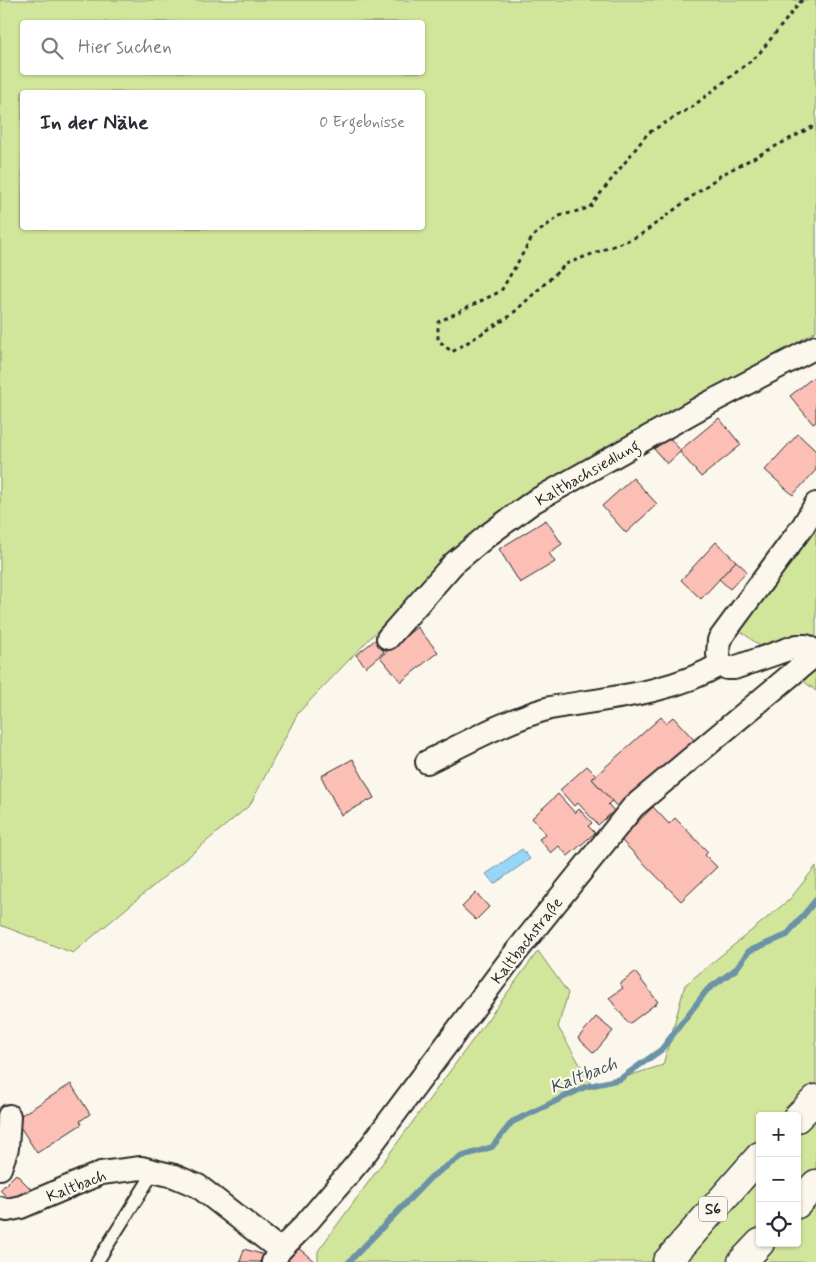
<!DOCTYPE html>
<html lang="de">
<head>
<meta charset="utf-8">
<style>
	:root { --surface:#fff; --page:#f2f2f3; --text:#2b2b33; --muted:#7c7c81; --line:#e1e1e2 }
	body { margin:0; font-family:Mynerve,sans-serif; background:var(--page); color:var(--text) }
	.controls { position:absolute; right:15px; bottom:15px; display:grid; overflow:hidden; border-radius:5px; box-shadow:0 1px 4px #0004 }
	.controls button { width:45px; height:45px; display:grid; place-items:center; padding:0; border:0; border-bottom:1px solid var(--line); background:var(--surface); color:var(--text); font:25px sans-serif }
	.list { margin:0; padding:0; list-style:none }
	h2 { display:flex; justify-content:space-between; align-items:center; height:65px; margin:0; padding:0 20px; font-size:21px }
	h2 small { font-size:16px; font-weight:400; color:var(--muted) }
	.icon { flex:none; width:28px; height:28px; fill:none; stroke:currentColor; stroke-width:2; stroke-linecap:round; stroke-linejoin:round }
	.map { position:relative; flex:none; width:816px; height:1262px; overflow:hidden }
	.search { position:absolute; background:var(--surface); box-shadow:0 1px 4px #0004; left:20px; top:20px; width:405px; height:55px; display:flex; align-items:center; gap:12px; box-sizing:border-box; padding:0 18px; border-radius:5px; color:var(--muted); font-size:19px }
	.panel { position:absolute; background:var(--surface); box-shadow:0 1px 4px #0004; left:20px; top:90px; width:405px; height:140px; border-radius:5px }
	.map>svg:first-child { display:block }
	.green { fill:#d2e69b; stroke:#7e8863; fill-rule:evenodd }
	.water { fill:#98d6f9; stroke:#6c92a7 }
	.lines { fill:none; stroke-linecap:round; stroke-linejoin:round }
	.stream { stroke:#6c92a7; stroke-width:6 }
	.building { fill:#fbbfb6; stroke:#2b2b2b }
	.service-casing { stroke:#2b2b2b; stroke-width:15 }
	.minor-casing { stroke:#2b2b2b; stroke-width:26 }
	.motorway-casing { stroke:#2b2b2b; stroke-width:31 }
	.path { stroke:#2b2b2b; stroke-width:3; stroke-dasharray:4 4; stroke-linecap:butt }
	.service { stroke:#fbf7ec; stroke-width:11 }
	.minor { stroke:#fbf7ec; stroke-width:22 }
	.motorway { stroke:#fbf7ec; stroke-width:28 }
	.labels { text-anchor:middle; stroke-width:4.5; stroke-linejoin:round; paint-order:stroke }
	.shield { fill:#fbf7ec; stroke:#696865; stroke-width:1 }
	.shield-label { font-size:15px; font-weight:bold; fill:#2b2b2b }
	.street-label { font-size:16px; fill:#2b2b2b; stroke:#fbf7ec }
	.water-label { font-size:18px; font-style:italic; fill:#46565e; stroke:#fbf7ec }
</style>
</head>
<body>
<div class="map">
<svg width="816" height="1262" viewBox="0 0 816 1262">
	<rect width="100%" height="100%" fill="#fbf7ec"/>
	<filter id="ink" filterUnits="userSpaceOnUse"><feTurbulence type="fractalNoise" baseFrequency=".02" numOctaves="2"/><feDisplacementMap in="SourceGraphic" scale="10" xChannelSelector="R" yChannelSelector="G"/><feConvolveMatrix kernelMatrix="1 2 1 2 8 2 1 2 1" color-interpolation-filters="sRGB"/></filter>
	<g filter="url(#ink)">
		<g class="green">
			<path d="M0,0H816V331L678,416L484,524L447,558L298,713L250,805L73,953L0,925ZM22,22H422V72H22ZM22,92H422V228H22Z"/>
			<polygon points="816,519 816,691 737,628"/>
			<path d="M816,866V1262H318V1251L538,951L568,993L558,1027L593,1087L663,1065L685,985L790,899ZM760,1116H797V1243H760Z"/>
		</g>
		<polygon class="water" points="522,849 530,859 494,884 486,874"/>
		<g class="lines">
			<polyline class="stream" points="349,1262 431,1177 460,1157 492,1147 512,1122 585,1087 620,1079 661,1050 707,990 736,969 749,951 787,935 816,900"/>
		</g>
		<g class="building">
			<polygon points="816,375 816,422 813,424 790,396"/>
			<polygon points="719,418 741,445 701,477 679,451"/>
			<polygon points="798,434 816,451 816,470 793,495 765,470"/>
			<polygon points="669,437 681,451 667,464 654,449"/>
			<polygon points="633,478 657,504 626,533 602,506"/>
			<polygon points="546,520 562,544 549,553 555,562 520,583 499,549"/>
			<polygon points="716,542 736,561 701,599 681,580"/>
			<polygon points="736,561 747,571 730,589 719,579"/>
			<polygon points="417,627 438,652 401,682 380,657"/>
			<polygon points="375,640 384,652 366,667 356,655"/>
			<polygon points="661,717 666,723 673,717 697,743 620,810 592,779"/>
			<polygon points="353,759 374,798 341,815 321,776"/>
			<polygon points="587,766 596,775 592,779 612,801 608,804 614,811 598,825 578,803 574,806 560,790"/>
			<polygon points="558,794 575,813 579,809 592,823 588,826 595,833 568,856 559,846 551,853 539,839 546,834 532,818"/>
			<polygon points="653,807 669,824 675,818 708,852 705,855 717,867 681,901 620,839"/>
			<polygon points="476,893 489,907 476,920 462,907"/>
			<polygon points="635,972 658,1002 629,1024 609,998 623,988 620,984"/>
			<polygon points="596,1017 613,1031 594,1053 578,1038"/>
			<polygon points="71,1084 90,1114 80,1121 82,1124 37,1153 15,1119"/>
			<polygon points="16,1174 31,1189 15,1205 0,1190"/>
			<polygon points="293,1245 302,1251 315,1262 282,1262"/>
			<polygon points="244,1249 268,1256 266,1262 240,1262"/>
		</g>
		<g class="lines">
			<g class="service-casing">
				<polyline id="service" points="97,1262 155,1170"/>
			</g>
			<g class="minor-casing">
				<g id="minor">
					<polyline points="816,504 803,526 719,640 718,654 721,664 727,668 734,668 797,646 806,646 816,652"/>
					<polyline points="388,638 453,564 488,535 533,502 707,404 816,347"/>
					<path d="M427,762C468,742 507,720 550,708C607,698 670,694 721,664"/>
					<polyline points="0,1168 7,1148 9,1116"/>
					<polyline points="0,1208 7,1210 21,1207 101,1173 141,1168 174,1176 198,1186 280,1250"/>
					<polyline points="273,1262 280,1250 304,1226 361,1159 512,957 633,807 816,654"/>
				</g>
			</g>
			<g class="motorway-casing">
				<g id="motorway">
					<polyline points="797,1118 816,1099"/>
					<polyline points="797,1204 816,1184"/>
					<polyline points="667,1262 760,1156"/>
					<polyline points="742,1262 760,1243"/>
				</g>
			</g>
			<polyline class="path" points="802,0 757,56 692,107 648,133 589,208 559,216 533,236 501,291 438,322 438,340 452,352 510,316 566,264 639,236 721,175 816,125"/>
			<use href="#service" class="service"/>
			<use href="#minor" class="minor"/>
			<use href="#motorway" class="motorway"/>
		</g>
	</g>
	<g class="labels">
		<rect class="shield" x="699" y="1196.5" width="28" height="25" rx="4"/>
		<g class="shield-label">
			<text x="713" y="1214">S6</text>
		</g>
		<g class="street-label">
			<text transform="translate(587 472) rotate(-30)" y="6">Kaltbachsiedlung</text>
			<text transform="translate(526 940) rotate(-52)" y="6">Kaltbachstraße</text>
			<text transform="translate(76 1185) rotate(-21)" y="6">Kaltbach</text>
		</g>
		<g class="water-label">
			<text transform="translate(583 1075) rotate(-21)" y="6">Kaltbach</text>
		</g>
	</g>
</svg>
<div class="controls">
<button>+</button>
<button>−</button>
<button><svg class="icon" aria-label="locate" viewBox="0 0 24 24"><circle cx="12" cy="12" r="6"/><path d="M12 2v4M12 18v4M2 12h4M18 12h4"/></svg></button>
</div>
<div class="search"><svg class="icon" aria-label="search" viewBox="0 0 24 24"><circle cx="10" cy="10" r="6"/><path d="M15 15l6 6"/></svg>Hier suchen</div>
<section class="panel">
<h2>In der Nähe<small>0 Ergebnisse</small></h2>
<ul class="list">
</ul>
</section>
</div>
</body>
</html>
